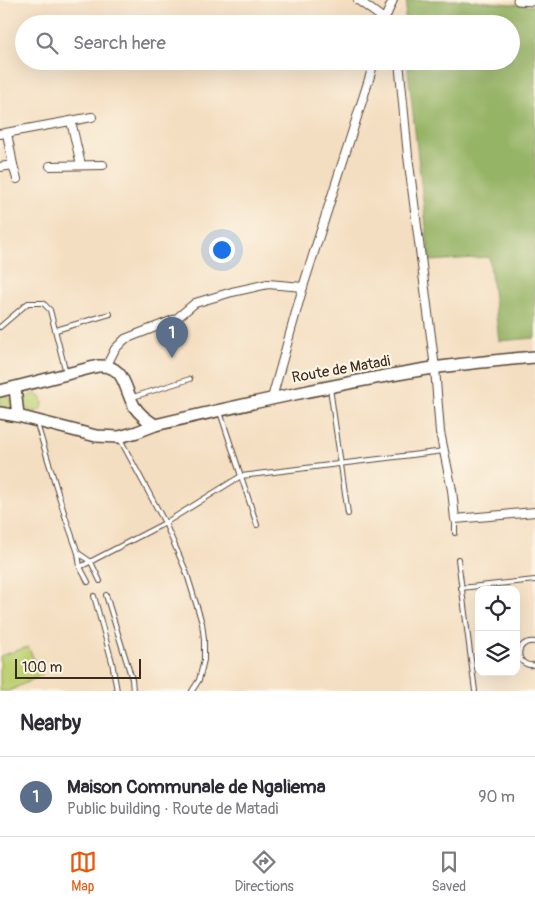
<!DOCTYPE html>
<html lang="en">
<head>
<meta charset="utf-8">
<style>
	:root { --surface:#fff; --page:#f7f7f7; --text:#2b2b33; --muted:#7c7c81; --line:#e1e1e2; --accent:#ea580c }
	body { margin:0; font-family:Pangolin,sans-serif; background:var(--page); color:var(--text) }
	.controls { position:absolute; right:15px; bottom:15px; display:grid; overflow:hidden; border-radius:10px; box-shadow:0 5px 20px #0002 }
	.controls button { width:45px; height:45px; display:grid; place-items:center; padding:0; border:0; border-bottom:1px solid var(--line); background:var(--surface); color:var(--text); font:25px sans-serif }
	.scale { position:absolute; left:15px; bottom:12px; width:126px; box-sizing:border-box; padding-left:5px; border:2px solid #3b2a1e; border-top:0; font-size:14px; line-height:18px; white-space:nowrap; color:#3b2a1e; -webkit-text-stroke:4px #fcf5e5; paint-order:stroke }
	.you { position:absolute; left:221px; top:249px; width:18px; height:18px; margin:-12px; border:4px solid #fff; border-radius:50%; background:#1a73e8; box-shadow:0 0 0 8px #1a73e833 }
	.badge { display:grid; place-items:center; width:32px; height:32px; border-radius:50%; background:var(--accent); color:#fff; font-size:16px; font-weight:700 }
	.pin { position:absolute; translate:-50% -41px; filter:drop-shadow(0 1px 2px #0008) }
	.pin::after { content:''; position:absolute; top:26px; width:18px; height:15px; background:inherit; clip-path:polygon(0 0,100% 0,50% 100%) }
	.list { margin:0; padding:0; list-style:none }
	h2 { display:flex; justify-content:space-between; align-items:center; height:65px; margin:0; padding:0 20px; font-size:21px }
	h2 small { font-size:16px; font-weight:400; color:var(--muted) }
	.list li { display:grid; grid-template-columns:32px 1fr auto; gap:15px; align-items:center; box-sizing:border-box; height:80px; padding:0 20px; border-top:1px solid var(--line) }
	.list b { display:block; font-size:19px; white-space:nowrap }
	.list p { margin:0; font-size:16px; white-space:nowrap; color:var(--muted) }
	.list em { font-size:16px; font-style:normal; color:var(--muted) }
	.icon { flex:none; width:28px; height:28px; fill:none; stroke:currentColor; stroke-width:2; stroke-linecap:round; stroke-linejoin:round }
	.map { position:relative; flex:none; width:535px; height:691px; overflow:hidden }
	.search { position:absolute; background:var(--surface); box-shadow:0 5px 20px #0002; left:15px; right:15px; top:15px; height:55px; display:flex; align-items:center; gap:12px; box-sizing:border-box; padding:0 18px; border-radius:28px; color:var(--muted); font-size:19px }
	.sheet { height:145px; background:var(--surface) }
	nav { display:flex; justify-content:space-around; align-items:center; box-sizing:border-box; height:70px; border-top:1px solid var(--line); background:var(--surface); font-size:14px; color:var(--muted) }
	nav a { display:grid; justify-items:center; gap:2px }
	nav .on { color:var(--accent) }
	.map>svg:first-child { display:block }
	.green { fill:#bed275; stroke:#7c7e4a }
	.forest { fill:#96b466; stroke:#686f42 }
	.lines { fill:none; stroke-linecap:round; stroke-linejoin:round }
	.service-casing { stroke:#574536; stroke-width:6 }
	.minor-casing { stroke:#574536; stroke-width:10 }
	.tertiary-casing { stroke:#574536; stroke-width:11 }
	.primary-casing { stroke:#574536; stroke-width:14 }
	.service { stroke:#fff; stroke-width:4 }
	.minor { stroke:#fff; stroke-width:8 }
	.tertiary { stroke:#fff; stroke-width:9 }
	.primary { stroke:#fff; stroke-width:11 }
	.labels { text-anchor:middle; stroke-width:4.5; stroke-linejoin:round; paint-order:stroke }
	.street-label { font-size:15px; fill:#3b2a1e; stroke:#fcf5e5 }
</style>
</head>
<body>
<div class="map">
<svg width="535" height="691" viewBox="0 0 535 691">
	<rect width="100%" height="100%" fill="#fcf5e5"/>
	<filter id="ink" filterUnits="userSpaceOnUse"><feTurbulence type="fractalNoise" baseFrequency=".02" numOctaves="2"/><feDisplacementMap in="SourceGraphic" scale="10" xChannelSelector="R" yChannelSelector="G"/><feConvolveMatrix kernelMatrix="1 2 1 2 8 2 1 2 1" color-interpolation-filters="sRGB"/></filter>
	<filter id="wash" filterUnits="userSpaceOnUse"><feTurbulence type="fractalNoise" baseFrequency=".0096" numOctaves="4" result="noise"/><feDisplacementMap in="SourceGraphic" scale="20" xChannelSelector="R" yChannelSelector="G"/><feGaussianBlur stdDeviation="1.12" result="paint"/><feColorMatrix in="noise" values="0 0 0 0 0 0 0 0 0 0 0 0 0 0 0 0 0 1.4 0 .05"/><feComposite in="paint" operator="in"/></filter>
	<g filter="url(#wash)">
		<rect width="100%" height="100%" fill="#f4dec1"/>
		<g class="green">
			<circle cx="34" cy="403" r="9"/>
			<polygon points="5,394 11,399 12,411 0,408 0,395"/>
			<polygon points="28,647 42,675 9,691 0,691 0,656"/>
		</g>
		<polygon class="forest" points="407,0 464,0 535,6 535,338 499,341 489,257 430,261 407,61 511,61 511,24 404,24"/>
	</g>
	<g filter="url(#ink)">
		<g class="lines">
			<g class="service-casing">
				<g id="service">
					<polyline points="0,327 28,303 43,303 50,310 52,318 66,373"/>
					<polyline points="56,330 110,314"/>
					<polyline points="330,388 348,514"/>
					<polyline points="133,397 190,379"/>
					<polyline points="220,412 257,525"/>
					<polyline points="37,424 66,519 78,553 80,567 88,582"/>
					<polyline points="120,439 165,523 186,571 202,623 204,639 204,660 199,680 192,691"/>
					<polyline points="455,519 455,533"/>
					<polyline points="78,553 91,562 100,581"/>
					<polyline points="458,559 475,691"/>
					<polyline points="80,567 165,523 241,476 444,451"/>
					<polyline points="461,588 535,580"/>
					<polyline points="106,595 132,679 133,691"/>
					<polyline points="94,596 112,662 117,691"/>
					<path d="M535,642C514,639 514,668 535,665"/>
				</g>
			</g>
			<g class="minor-casing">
				<g id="minor">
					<polyline points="358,0 384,19 386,24"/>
					<polyline points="383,23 393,0"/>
					<polyline points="399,61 408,156 435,368 440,432 452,490 455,519 535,512"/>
					<polyline points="71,121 81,165"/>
					<polyline points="7,133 13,165 17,179"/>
					<polyline points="0,134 92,117"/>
					<polyline points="50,166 103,165"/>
					<polyline points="0,167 13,165"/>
					<polyline points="107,365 115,349 125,339 176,319 195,303 232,292 268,284 303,287"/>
					<polyline points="272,398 303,287 370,76 374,61"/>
				</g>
			</g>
			<g class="tertiary-casing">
				<polyline id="tertiary" points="518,0 535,1"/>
			</g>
			<g class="primary-casing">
				<g id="primary">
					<polyline points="15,388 18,416"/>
					<path d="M0,391L98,366C125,364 124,388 134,406C140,415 146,419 155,425"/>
					<path d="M0,413L18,416L96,436L119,437L137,432L155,425C247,404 339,383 433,368C467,363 501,360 535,357"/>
				</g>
			</g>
			<use href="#service" class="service"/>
			<use href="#minor" class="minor"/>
			<use href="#tertiary" class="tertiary"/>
			<use href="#primary" class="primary"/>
		</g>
	</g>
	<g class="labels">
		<g class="street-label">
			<text transform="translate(341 369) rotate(-10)" y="5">Route de Matadi</text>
		</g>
	</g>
</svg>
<div class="controls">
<button><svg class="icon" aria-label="locate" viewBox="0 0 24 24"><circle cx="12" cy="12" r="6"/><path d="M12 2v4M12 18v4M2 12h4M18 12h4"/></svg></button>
<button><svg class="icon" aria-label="layers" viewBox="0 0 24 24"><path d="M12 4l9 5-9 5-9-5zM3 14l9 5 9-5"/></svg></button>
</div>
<div class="scale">100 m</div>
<div class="you"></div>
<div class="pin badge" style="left:172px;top:358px;background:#5c6f8a">1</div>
<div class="search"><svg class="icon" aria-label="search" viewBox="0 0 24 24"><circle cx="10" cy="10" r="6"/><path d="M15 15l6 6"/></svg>Search here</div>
</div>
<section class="sheet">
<h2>Nearby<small></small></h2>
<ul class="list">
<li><span class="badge" style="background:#5c6f8a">1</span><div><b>Maison Communale de Ngaliema</b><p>Public building · Route de Matadi</p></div><em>90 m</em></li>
</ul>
</section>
<nav>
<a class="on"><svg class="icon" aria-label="map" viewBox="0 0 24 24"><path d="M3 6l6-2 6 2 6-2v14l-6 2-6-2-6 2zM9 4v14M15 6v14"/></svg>Map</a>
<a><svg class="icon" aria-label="directions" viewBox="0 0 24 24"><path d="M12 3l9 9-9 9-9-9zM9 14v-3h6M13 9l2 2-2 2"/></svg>Directions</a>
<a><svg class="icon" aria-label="saved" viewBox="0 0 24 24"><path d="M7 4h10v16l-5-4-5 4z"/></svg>Saved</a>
</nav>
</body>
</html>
